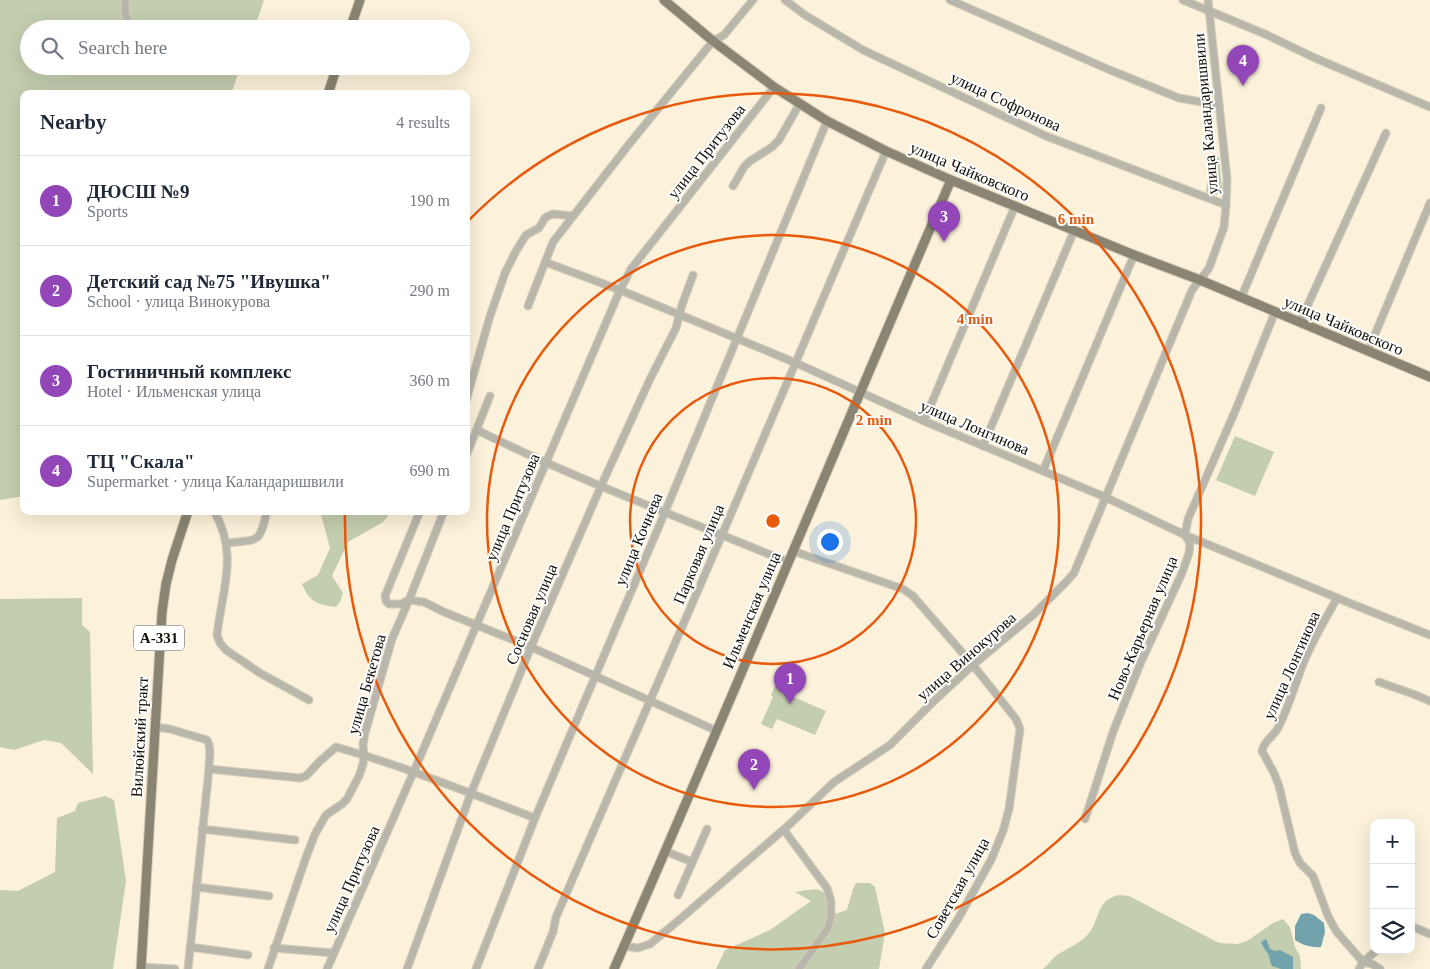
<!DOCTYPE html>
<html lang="en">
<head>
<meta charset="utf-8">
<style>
	:root { --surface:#fff; --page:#f6f6f7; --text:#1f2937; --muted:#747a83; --line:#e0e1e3; --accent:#9246b7 }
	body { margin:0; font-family:Georgia,serif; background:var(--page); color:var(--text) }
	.controls { position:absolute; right:15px; bottom:15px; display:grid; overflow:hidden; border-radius:10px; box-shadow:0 5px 20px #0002 }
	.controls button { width:45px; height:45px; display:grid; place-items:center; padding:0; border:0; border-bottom:1px solid var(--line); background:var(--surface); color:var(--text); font:25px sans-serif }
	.you { position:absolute; left:829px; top:541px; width:18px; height:18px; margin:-12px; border:4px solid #fff; border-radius:50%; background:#1a73e8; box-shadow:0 0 0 8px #1a73e833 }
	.badge { display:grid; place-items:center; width:32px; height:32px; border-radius:50%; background:var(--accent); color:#fff; font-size:16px; font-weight:700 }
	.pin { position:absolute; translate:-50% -41px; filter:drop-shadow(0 1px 2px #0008) }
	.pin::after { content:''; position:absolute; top:26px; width:18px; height:15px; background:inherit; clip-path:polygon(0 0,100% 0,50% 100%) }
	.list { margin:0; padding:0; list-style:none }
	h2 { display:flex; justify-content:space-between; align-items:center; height:65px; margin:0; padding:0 20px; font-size:21px }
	h2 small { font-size:16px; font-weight:400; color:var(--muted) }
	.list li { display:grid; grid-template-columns:32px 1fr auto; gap:15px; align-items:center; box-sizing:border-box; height:90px; padding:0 20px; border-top:1px solid var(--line) }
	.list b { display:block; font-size:19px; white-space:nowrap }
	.list p { margin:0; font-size:16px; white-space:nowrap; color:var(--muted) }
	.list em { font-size:16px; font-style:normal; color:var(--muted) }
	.icon { flex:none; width:28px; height:28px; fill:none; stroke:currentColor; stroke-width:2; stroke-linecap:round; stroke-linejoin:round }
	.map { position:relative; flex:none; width:1430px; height:969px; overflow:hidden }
	.search { position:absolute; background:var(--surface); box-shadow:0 5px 20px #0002; left:20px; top:20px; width:450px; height:55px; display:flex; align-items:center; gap:12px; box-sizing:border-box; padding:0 18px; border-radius:28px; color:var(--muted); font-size:19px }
	.panel { position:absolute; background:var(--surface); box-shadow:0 5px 20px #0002; left:20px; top:90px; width:450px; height:425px; border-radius:10px }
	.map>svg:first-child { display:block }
	.green { fill:#c3cdaf }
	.water { fill:#72a2ac }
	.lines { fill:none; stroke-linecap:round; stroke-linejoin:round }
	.minor-casing { stroke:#d6cdb8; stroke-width:9 }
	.major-casing { stroke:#d6cdb8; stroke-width:11 }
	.minor { stroke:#b9b7ac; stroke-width:7 }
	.major { stroke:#8a8572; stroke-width:9 }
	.ring { fill:none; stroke:#e8590c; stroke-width:2.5 }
	.labels { text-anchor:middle; stroke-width:4; stroke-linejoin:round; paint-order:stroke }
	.shield { fill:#fff; stroke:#585651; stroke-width:1 }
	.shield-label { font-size:15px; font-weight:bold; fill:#110d06 }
	.street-label { font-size:16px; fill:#110d06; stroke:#fff }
	.centre { fill:#e8590c; stroke:#fff; stroke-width:2.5 }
	.ring-label { font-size:15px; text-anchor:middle; font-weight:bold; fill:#e8590c; stroke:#fff; stroke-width:4; stroke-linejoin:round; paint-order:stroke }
</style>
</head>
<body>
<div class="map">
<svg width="1430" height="969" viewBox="0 0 1430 969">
	<rect width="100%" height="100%" fill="#fcf1da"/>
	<g class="green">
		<polygon points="0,0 264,0 254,29 29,29 29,66 241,66 231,94 24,94 24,496 0,500"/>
		<polygon points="1219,157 1222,188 1219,194 1214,195 1206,192 1211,159"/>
		<polygon points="1235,436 1274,452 1255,496 1216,480"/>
		<path d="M320,511H392L383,522L348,542L332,576L343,593L340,602L336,607C317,604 310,603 302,584L318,575L330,548Z"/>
		<polygon points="82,598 82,625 90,632 93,774 61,743 44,740 14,750 0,747 0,599"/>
		<polygon points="776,683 791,689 789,695 826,711 815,735 777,719 772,729 761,724 773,697 771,695"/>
		<polygon points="105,796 114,800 126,881 113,969 0,969 0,890 18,891 55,872 57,818 75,811 78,803"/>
		<path d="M856,883H870L875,887L885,933L879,969H716L725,950L770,930L811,901L795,892C825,887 823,887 835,914L847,910L853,889Z"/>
		<path d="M1119,895L1129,896L1219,943L1237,944L1247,941L1273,923L1283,919L1290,927L1295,947L1300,956L1301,969H1043C1048,965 1052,959 1057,955C1068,948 1081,943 1089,933C1101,917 1096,900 1119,895Z"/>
	</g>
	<g class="water">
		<path d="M1308,913L1314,915L1324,923L1325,932L1321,947C1313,948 1302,945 1295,940V926L1301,914Z"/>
		<path d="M1266,939L1270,949L1275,951L1280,950L1293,957V969H1281L1272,966C1270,962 1270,960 1269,956C1267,951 1263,948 1261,942Z"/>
	</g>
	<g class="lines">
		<g class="minor-casing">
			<g id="minor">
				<path d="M126,0C123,12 127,19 133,29"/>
				<polyline points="785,0 805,15 863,50 1046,136 1226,205"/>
				<polyline points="950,0 1110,70 1179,98 1219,105"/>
				<polyline points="1183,0 1265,34 1315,58 1430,107"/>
				<polyline points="733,186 744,167 750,161 772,147 779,140 800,103"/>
				<polyline points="545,262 620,290 796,363 924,421 1105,497 1185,535 1352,604 1430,635"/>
				<polyline points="1241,298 1321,108"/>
				<polyline points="528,306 553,242 630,143 713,41 724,35 753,0"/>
				<polyline points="1300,322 1386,133"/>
				<polyline points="1368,351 1430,203"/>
				<polyline points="466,401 490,316 505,273 516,251 526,235 539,228 545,218 548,216 553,214 573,216"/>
				<polyline points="924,421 1015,206"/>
				<path d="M477,430C577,480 684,519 788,562"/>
				<polyline points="983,446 1074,231"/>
				<polyline points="466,456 490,396"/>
				<polyline points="1043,471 1134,255"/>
				<path d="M214,511C239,554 222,590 217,635L220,643L226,650L260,673L309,700"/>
				<polyline points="420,511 385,596 386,601 389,604 401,604 409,600 424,602 444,612 531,647 717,731"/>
				<path d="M227,543C259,539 259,545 267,511"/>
				<polyline points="793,551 903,589 913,596 973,665 1016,719 1020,729 1009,809 1003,831 991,860 958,919 926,969"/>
				<path d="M1337,598C1325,620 1312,641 1303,664C1295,685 1289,706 1279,726C1275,736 1264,740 1262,751L1274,773L1279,786L1295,853L1300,863L1313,876L1328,916L1336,931L1363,962L1372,964L1380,969"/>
				<polyline points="1379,682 1413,694 1430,701"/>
				<path d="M155,727L170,729L207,740C212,748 209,759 209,769"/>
				<polyline points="1085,819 1113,732 1141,662 1182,573 1189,553 1190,543 1185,535 1188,519 1236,409 1275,312"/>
				<polyline points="202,829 295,840"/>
				<polyline points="784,830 827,888 831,901 831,916 828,928 799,969"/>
				<polyline points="665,851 692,862"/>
				<polyline points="196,887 269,896"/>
				<polyline points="678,895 707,829"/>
				<polyline points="1411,926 1430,934"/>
				<polyline points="624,946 638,948 650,944 679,920 790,824 834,782 890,745 933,702 973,665 1033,615 1066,582 1074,573 1192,290 1209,268 1224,227 1226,205 1227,179 1208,0"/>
				<polyline points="190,947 248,955"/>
				<polyline points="274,948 334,953"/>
				<polyline points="141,967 175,969"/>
				<path d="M188,969L209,769L300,778L306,776L320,761L336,747C404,766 469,793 535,818"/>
				<polyline points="268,969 305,860 315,834 326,815 342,804 347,799 359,776 363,764 364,755 363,745 365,733 392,639 409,600 444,511"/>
				<polyline points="327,969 414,771 620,290 631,269 774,87"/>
				<polyline points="407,969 471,793 531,647 601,486 650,379 676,328 682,305 693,275"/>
				<polyline points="476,969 535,818 665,512 827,121"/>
				<polyline points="538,969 553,932 556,917 722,535 886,151"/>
				<polyline points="1359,969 1363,962 1377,950"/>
			</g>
		</g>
		<g class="major-casing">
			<g id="major">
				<polyline points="664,0 713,41 774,87 827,121 886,151 951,180 1134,255 1200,280 1430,377"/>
				<polyline points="350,29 360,0"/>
				<polyline points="328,94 337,66"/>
				<polyline points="141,969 162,612 166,584 172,560 188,511"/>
				<path d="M614,969C729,707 838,442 951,180"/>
			</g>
		</g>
		<use href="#minor" class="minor"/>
		<use href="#major" class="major"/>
	</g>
	<g class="ring">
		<circle cx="773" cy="521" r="143"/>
		<circle cx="773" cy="521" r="286"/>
		<path d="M468 221A428 428 0 1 1 345 514"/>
	</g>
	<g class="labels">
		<rect class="shield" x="134" y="625.5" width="50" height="25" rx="4"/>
		<g class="shield-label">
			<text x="159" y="643">А-331</text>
		</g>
		<g class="street-label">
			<text transform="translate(1006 101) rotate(25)" y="6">улица Софронова</text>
			<text transform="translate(1205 114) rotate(-95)" y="6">улица Каландаришвили</text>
			<text transform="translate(706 151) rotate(-52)" y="6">улица Притузова</text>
			<text transform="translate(970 171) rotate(23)" y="6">улица Чайковского</text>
			<text transform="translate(1344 325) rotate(23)" y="6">улица Чайковского</text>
			<text transform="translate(975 427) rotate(23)" y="6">улица Лонгинова</text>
			<text transform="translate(512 507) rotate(-67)" y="6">улица Притузова</text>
			<text transform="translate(638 539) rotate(-67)" y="6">улица Кочнева</text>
			<text transform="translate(698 554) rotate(-67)" y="6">Парковая улица</text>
			<text transform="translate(751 610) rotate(-67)" y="6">Ильменская улица</text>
			<text transform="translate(531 614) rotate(-67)" y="6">Сосновая улица</text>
			<text transform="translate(1142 628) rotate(-67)" y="6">Ново-Карьерная улица</text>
			<text transform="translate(966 656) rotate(-41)" y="6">улица Винокурова</text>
			<text transform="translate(1291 665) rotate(-66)" y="6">улица Лонгинова</text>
			<text transform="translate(366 684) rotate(-74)" y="6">улица Бекетова</text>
			<text transform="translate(139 737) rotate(-87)" y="6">Вилюйский тракт</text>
			<text transform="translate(351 879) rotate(-66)" y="6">улица Притузова</text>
			<text transform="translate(957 888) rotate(-61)" y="6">Советская улица</text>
		</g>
	</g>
	<circle cx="773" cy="521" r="8" class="centre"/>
	<g class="ring-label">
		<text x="1076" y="224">6 min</text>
		<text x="975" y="324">4 min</text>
		<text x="874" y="425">2 min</text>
	</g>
</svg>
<div class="controls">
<button>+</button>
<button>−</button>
<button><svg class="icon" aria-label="layers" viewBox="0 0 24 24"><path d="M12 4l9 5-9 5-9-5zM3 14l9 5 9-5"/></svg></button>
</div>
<div class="you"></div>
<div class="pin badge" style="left:790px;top:704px">1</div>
<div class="pin badge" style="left:754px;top:790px">2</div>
<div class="pin badge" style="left:944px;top:242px">3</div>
<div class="pin badge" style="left:1243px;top:86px">4</div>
<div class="search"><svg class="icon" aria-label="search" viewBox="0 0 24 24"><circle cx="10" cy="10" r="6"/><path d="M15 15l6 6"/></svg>Search here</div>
<section class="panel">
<h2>Nearby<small>4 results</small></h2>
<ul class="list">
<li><span class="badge">1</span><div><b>ДЮСШ №9</b><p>Sports</p></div><em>190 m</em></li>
<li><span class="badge">2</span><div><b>Детский сад №75 &quot;Ивушка&quot;</b><p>School · улица Винокурова</p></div><em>290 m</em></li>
<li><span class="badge">3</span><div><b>Гостиничный комплекс</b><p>Hotel · Ильменская улица</p></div><em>360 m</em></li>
<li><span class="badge">4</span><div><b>ТЦ &quot;Скала&quot;</b><p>Supermarket · улица Каландаришвили</p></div><em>690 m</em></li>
</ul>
</section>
</div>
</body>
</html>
